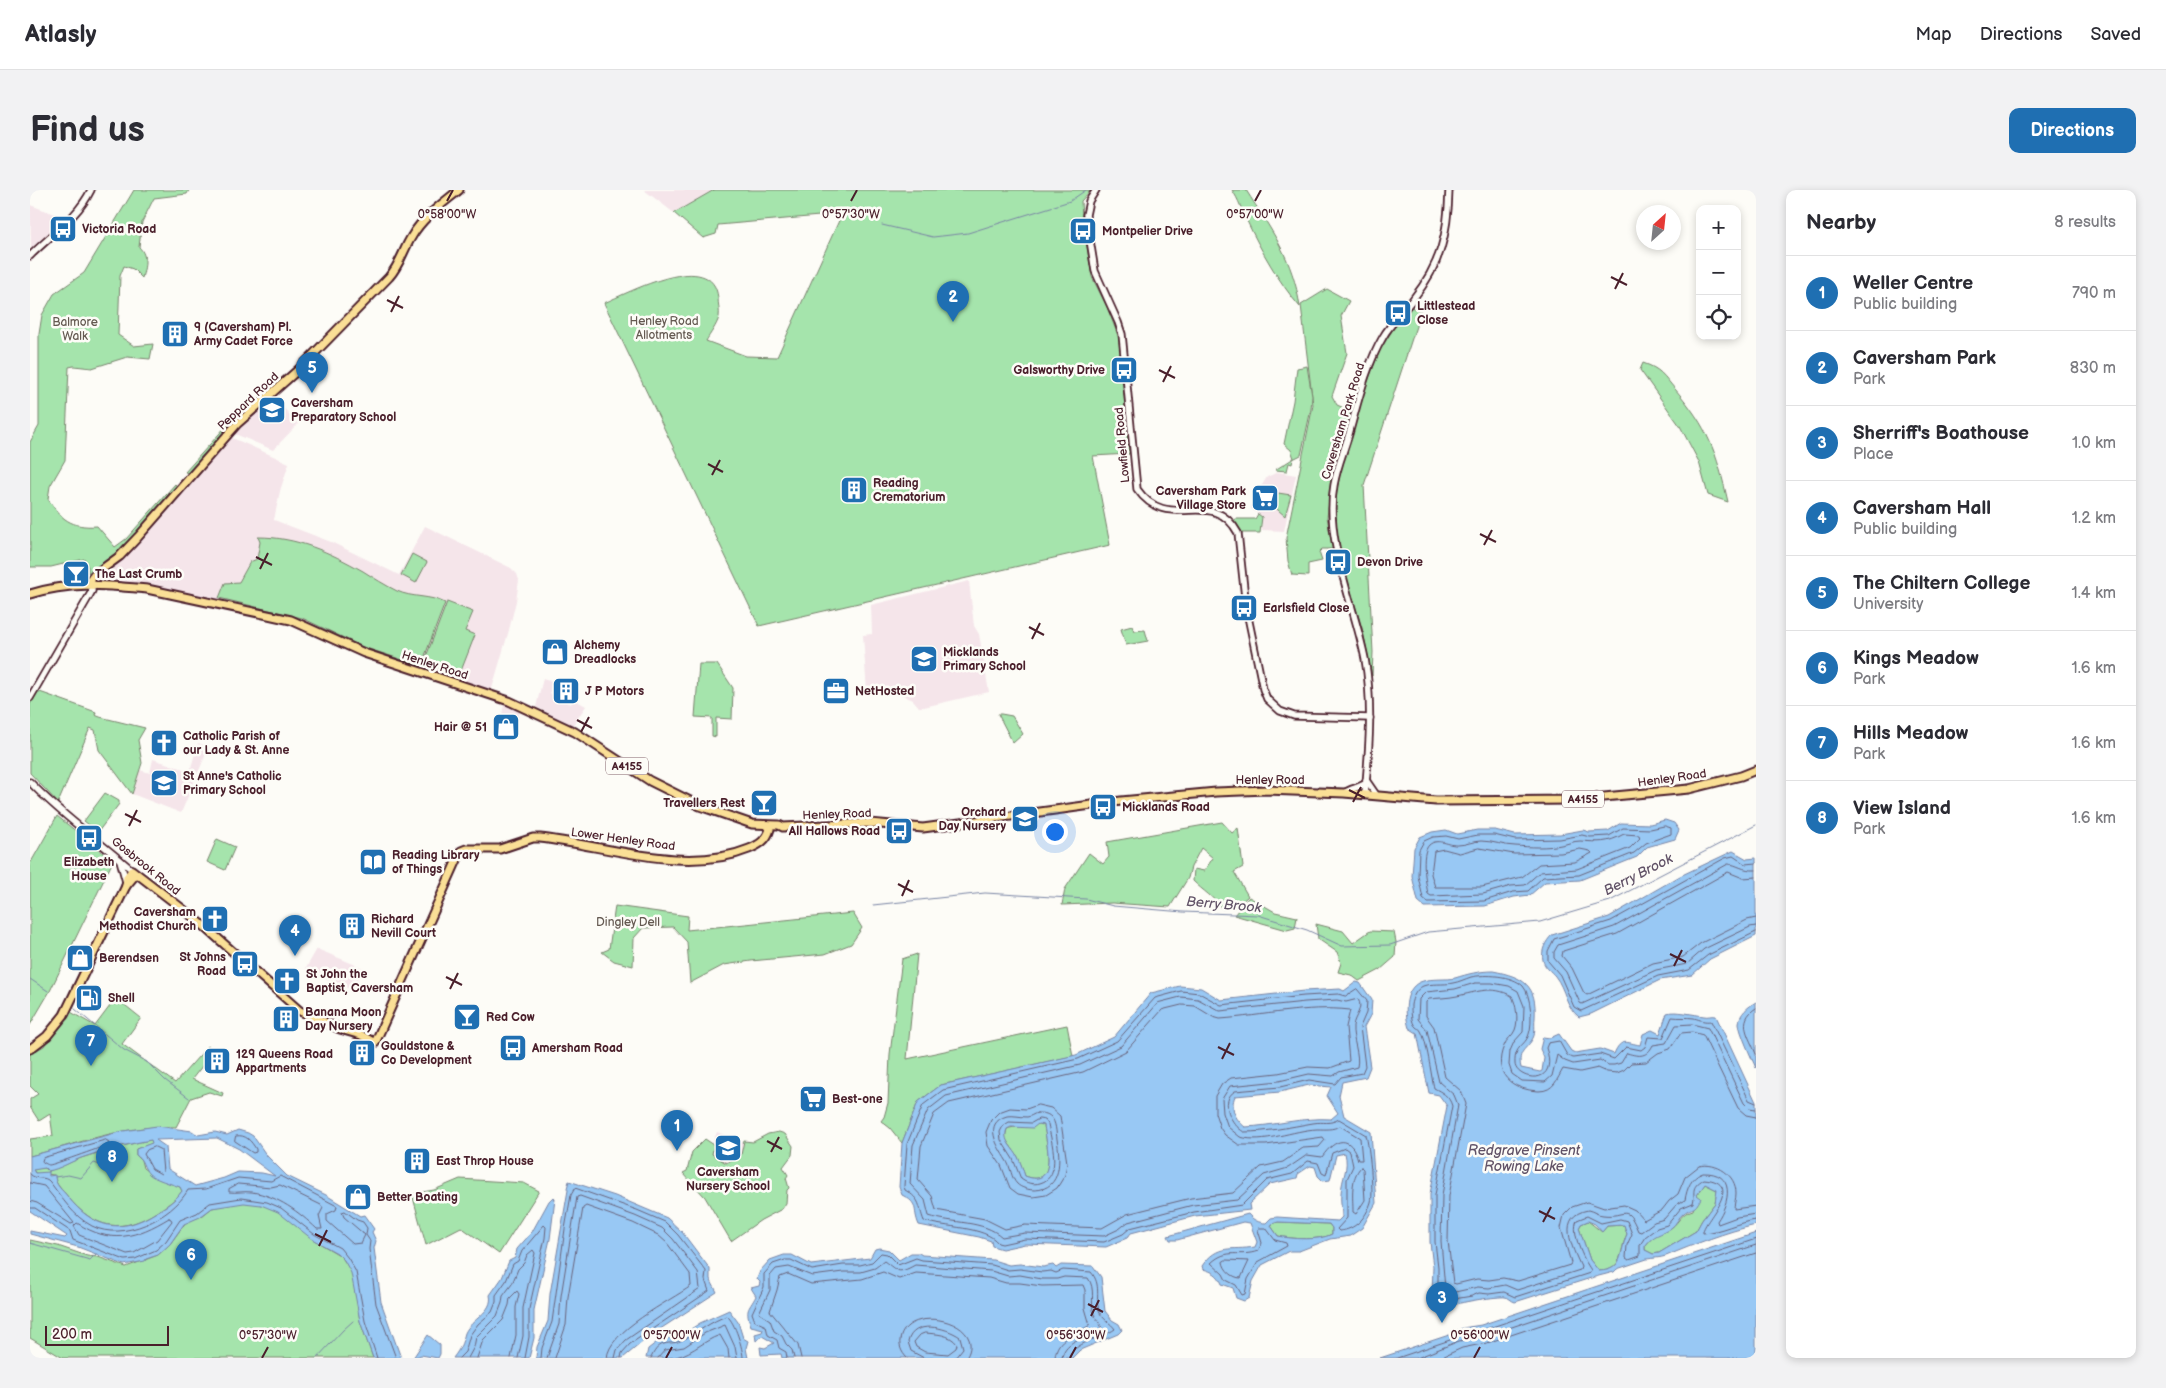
<!DOCTYPE html>
<html lang="en">
<head>
<meta charset="utf-8">
<style>
	:root { --surface:#fff; --page:#f2f2f3; --text:#2b2b33; --muted:#7c7c81; --line:#e1e1e2; --accent:#1f6fb2 }
	body { margin:0; font-family:"Balsamiq Sans",sans-serif; background:var(--page); color:var(--text) }
	.controls { position:absolute; right:15px; top:15px; display:grid; overflow:hidden; border-radius:10px; box-shadow:0 2px 8px #0003 }
	.controls button { width:45px; height:45px; display:grid; place-items:center; padding:0; border:0; border-bottom:1px solid var(--line); background:var(--surface); color:var(--text); font:25px sans-serif }
	.compass { position:absolute; left:1606px; top:15px; width:45px; height:45px; border-radius:50%; background:var(--surface); box-shadow:0 2px 8px #0003; rotate:27deg }
	.scale { position:absolute; left:15px; bottom:12px; width:124px; box-sizing:border-box; padding-left:5px; border:2px solid #4a1f2b; border-top:0; font-size:14px; line-height:18px; white-space:nowrap; color:#4a1f2b; -webkit-text-stroke:4px #fdfcf7; paint-order:stroke }
	.you { position:absolute; left:1024px; top:641px; width:18px; height:18px; margin:-12px; border:4px solid #fff; border-radius:50%; background:#1a73e8; box-shadow:0 0 0 8px #1a73e833 }
	.badge { display:grid; place-items:center; width:32px; height:32px; border-radius:50%; background:var(--accent); color:#fff; font-size:16px; font-weight:700 }
	.pin { position:absolute; translate:-50% -41px; filter:drop-shadow(0 1px 2px #0008) }
	.pin::after { content:''; position:absolute; top:26px; width:18px; height:15px; background:inherit; clip-path:polygon(0 0,100% 0,50% 100%) }
	.list { margin:0; padding:0; list-style:none }
	h2 { display:flex; justify-content:space-between; align-items:center; height:65px; margin:0; padding:0 20px; font-size:21px }
	h2 small { font-size:16px; font-weight:400; color:var(--muted) }
	.list li { display:grid; grid-template-columns:32px 1fr auto; gap:15px; align-items:center; box-sizing:border-box; height:75px; padding:0 20px; border-top:1px solid var(--line) }
	.list b { display:block; font-size:19px; white-space:nowrap }
	.list p { margin:0; font-size:16px; white-space:nowrap; color:var(--muted) }
	.list em { font-size:16px; font-style:normal; color:var(--muted) }
	.icon { flex:none; width:28px; height:28px; fill:none; stroke:currentColor; stroke-width:2; stroke-linecap:round; stroke-linejoin:round }
	.map { position:relative; flex:none; width:1726px; height:1168px; overflow:hidden; border-radius:10px }
	header { display:flex; align-items:center; gap:30px; box-sizing:border-box; height:70px; padding:0 25px; background:var(--surface); border-bottom:1px solid var(--line) }
	header strong { font-size:24px }
	nav { display:flex; gap:28px; margin-inline-start:auto; font-size:18px }
	.intro { display:flex; align-items:center; justify-content:space-between; box-sizing:border-box; height:120px; padding:0 30px }
	h1 { margin:0; font-size:35px }
	.button { padding:12px 22px; border-radius:10px; background:var(--accent); color:#fff; font-size:18px; font-weight:700 }
	main { display:flex; gap:30px; padding:0 30px }
	aside { flex:1; background:var(--surface); border-radius:10px; box-shadow:0 2px 8px #0003 }
	.map>svg:first-child { display:block }
	.built { fill:#f5e5ea }
	.green { fill:#a5e4ac; stroke:#78826c }
	.water { fill:#98c8f4; stroke:#7984a4; fill-rule:evenodd }
	.lines { fill:none; stroke-linecap:round; stroke-linejoin:round }
	.shore { stroke:#69637b; stroke-width:1 }
	.stream { stroke:#7984a4; stroke-width:1 }
	.minor-casing { stroke:#4a1f2b; stroke-width:9 }
	.major-casing { stroke:#4a1f2b; stroke-width:11 }
	.minor { stroke:#fdfcf7; stroke-width:5.5 }
	.major { stroke:#fadf96; stroke-width:7 }
	.ticks { fill:none; stroke:#4a1f2b; stroke-width:2 }
	.labels { text-anchor:middle; stroke-width:5; stroke-linejoin:round; paint-order:stroke }
	.shield { fill:#fdfcf7; stroke:#806168; stroke-width:1 }
	.shield-label { font-size:11px; font-weight:bold; fill:#4a1f2b }
	.poi-label { font-size:12px; font-weight:bold; fill:#4a1f2b; stroke:#fdfcf7; text-anchor:start }
	.park-label { font-size:12px; fill:#655a52; stroke:#fdfcf7 }
	.street-label { font-size:12px; fill:#4a1f2b; stroke:#fdfcf7 }
	.water-label { font-size:14px; font-style:italic; fill:#615267; stroke:#fdfcf7 }
	.ticks-label { font-size:12px; text-anchor:middle; fill:#4a1f2b; stroke:#fdfcf7; stroke-width:5; stroke-linejoin:round; paint-order:stroke }
</style>
</head>
<body>
<header>
<strong>Atlasly</strong>
<nav><a>Map</a><a>Directions</a><a>Saved</a></nav>
</header>
<div class="intro"><h1>Find us</h1><a class="button">Directions</a></div>
<main>
<div class="map">
<svg width="1726" height="1168" viewBox="0 0 1726 1168">
	<rect width="100%" height="100%" fill="#fdfcf7"/>
	<filter id="ink" filterUnits="userSpaceOnUse"><feTurbulence type="fractalNoise" baseFrequency=".02" numOctaves="2"/><feDisplacementMap in="SourceGraphic" scale="10" xChannelSelector="R" yChannelSelector="G"/><feConvolveMatrix kernelMatrix="1 2 1 2 8 2 1 2 1" color-interpolation-filters="sRGB"/></filter>
	<g filter="url(#ink)">
		<g class="built">
			<polygon points="614,0 684,0 644,23"/>
			<polygon points="0,15 28,25 28,35 1,58"/>
			<polygon points="243,206 268,234 243,260 205,244 207,240"/>
			<polygon points="200,247 259,273 250,301 244,330 301,352 369,385 395,336 481,378 487,384 489,390 486,411 479,440 461,502 334,459 274,431 245,422 118,396 72,390 99,362"/>
			<polygon points="1248,282 1266,285 1254,341 1232,340 1232,327 1221,319 1222,311 1237,287"/>
			<polygon points="939,391 944,436 949,444 959,502 894,517 889,517 883,510 872,505 861,503 837,503 833,445 842,444 841,415"/>
			<polygon points="513,488 521,491 520,503 541,514 543,509 556,516 543,535 506,517"/>
			<polygon points="474,515 490,522 482,545 468,543"/>
			<polygon points="168,553 179,557 151,623 102,604 110,580 120,583 123,569 160,581"/>
			<polygon points="287,759 333,778 323,800 287,786 276,778"/>
			<polygon points="687,942 714,953 711,965 696,973 681,964 684,955 682,954"/>
		</g>
		<g class="green">
			<path d="M104,0H159L157,4L124,8L112,32L109,57C118,66 115,77 112,88L103,79L94,76L90,86L88,145L104,156L123,154L120,169L97,167L62,178L44,176L39,177L35,270L20,296L18,309C31,329 41,338 67,336L85,357L96,349L145,294L148,297L89,363L58,383V377L54,369L21,377H0V252L9,236V144L12,125L24,104L54,83Z"/>
			<path d="M684,0H1061L1051,11L1052,28L1062,87L1077,117L1089,148L1099,264L1063,266L1080,355L729,436L574,113C598,103 683,57 688,108C688,113 690,122 689,127C687,135 680,144 676,151L716,166L747,167L812,24L688,35L686,44L673,48L644,23Z"/>
			<path d="M1202,0H1216C1241,40 1263,68 1270,117C1250,94 1230,59 1217,31C1212,21 1209,10 1202,0Z"/>
			<polygon points="1297,99 1319,111 1311,126 1317,163 1302,206 1307,215 1321,221 1321,226 1303,282 1297,327 1303,359 1292,359 1289,362 1292,371 1278,374 1278,386 1262,385 1258,371 1256,348 1283,215 1271,115"/>
			<polygon points="1381,117 1391,121 1334,295 1343,462 1342,486 1333,441 1311,370 1304,322 1310,280 1331,210 1349,162 1366,134"/>
			<path d="M1613,173C1631,179 1633,185 1645,199C1678,237 1687,263 1698,312L1678,305L1669,272L1650,236L1610,180Z"/>
			<polygon points="1277,176 1282,206 1281,219 1271,265 1263,269 1262,274 1259,273 1257,281 1245,280 1264,268 1261,260 1254,254 1263,211 1267,178"/>
			<polygon points="206,225 210,228 159,283 155,282"/>
			<polygon points="1248,303 1261,305 1255,326 1241,314"/>
			<polygon points="1228,324 1232,327 1230,343 1208,343 1201,332 1206,329 1225,329"/>
			<path d="M228,347C267,347 299,362 333,381C344,388 355,395 367,401C382,408 400,405 415,413L391,476L333,457L272,428L189,408L195,393L209,392L220,372L227,369L230,352Z"/>
			<polygon points="382,364 397,372 386,393 371,385"/>
			<polygon points="417,412 443,422 435,441 445,445 429,486 394,472"/>
			<polygon points="1102,436 1104,441 1115,440 1118,451 1096,455 1091,439"/>
			<polygon points="669,474 687,474 703,498 702,529 686,528 686,547 682,546 682,528 665,527"/>
			<polygon points="7,501 66,522 65,525 70,527 115,538 108,550 112,573 102,604 69,560 65,540 60,538 28,613 0,583 0,513"/>
			<polygon points="971,524 982,526 993,544 983,553 968,524"/>
			<polygon points="75,603 89,611 89,614 68,642 54,631"/>
			<polygon points="27,626 83,671 20,801 0,835 0,674"/>
			<path d="M1192,632L1202,643L1208,638L1213,677L1204,682L1218,706L1206,717L1192,719C1184,707 1173,701 1163,691L1164,679L1174,681L1183,668L1171,658L1161,677L1158,688L1140,717L1082,713L1032,715L1035,699L1059,663L1073,674L1079,667L1077,652Z"/>
			<polygon points="187,649 205,657 195,680 177,672"/>
			<polygon points="1219,707 1245,722 1267,727 1265,738 1257,740 1204,725"/>
			<polygon points="585,716 658,726 657,740 823,723 832,738 821,754 795,764 721,771 694,775 660,793 657,752 643,737 613,738 604,748 603,776 584,771 572,762 579,759"/>
			<polygon points="1286,734 1313,741 1323,753 1340,741 1364,742 1366,752 1365,767 1350,780 1329,791 1321,785 1308,782 1311,773 1307,762 1288,749"/>
			<polygon points="887,764 877,869 1037,835 1043,866 911,895 888,912 872,953 860,938 851,931 854,927 858,913 860,864 872,769"/>
			<path d="M86,808L111,828L92,854L145,893L178,856L184,861L162,889L193,903L192,906L179,902L161,908L146,937C96,934 48,954 0,966V949L23,946L20,924L9,931L0,917V909L8,904L0,896V864L14,856L39,821L65,836Z"/>
			<path d="M1008,934L1014,935C1016,952 1029,999 995,986L988,967L975,948L977,939C984,936 999,936 1008,934Z"/>
			<polygon points="749,942 755,944 763,956 762,965 753,977 758,985 756,988 759,998 757,1000 756,1013 752,1019 731,1030 701,1051 675,1007 653,983 657,981 662,962 675,949 684,955 682,964 696,973 711,965 714,951 723,952 738,944"/>
			<path d="M121,950L123,953L106,959V965L111,970L113,978L129,989L150,997L152,1001C146,1010 137,1015 128,1021C93,1044 65,1040 38,1007C32,999 26,996 24,985L5,983L3,979L15,978L18,981C30,978 40,972 51,968C74,961 97,954 121,950Z"/>
			<polygon points="430,989 494,993 509,1001 469,1064 431,1037 396,1055 382,1004 404,1000"/>
			<path d="M1675,994L1687,1000L1685,1013L1672,1030L1666,1041L1629,1063L1623,1064L1615,1060V1056C1619,1051 1624,1045 1630,1042C1634,1040 1637,1040 1641,1038C1650,1031 1651,1023 1663,1020L1667,1005Z"/>
			<polygon points="213,1011 237,1015 262,1029 284,1050 311,1066 323,1084 330,1131 343,1168 33,1168 0,1148 0,1050 28,1056 57,1066 68,1067 96,1077 128,1065 140,1054 156,1032 172,1026 182,1018"/>
			<path d="M1558,1031L1572,1042L1577,1036L1594,1035L1597,1044C1589,1061 1594,1081 1569,1081L1560,1070L1549,1038L1551,1034Z"/>
			<path d="M1248,1032L1299,1034L1302,1038V1044C1290,1051 1262,1049 1248,1046L1241,1036L1242,1034Z"/>
		</g>
		<g class="water">
			<polygon points="1635,630 1644,633 1649,640 1645,649 1617,657 1607,667 1550,690 1515,692 1500,705 1484,707 1455,716 1395,717 1388,711 1382,686 1384,658 1390,647 1402,642 1416,640 1427,644 1447,640 1465,640 1485,645 1530,644 1553,640 1559,642 1578,641 1591,633 1620,634"/>
			<path d="M1703,661L1717,669L1726,668V746L1680,769L1662,785L1630,790L1561,824L1549,827C1535,816 1536,800 1525,786C1521,781 1514,777 1513,770C1511,761 1515,752 1522,745L1579,727L1650,686Z"/>
			<path d="M1463,781C1494,787 1507,795 1505,828C1504,834 1506,843 1503,848C1497,860 1487,860 1491,878L1510,882L1512,881L1514,868L1510,859L1513,847L1520,848L1529,844L1541,861L1545,863L1570,859L1584,864C1591,847 1597,853 1610,855L1613,844L1622,840L1630,844L1637,823C1645,820 1665,825 1674,826C1678,827 1681,825 1686,826L1726,912V1035C1695,1042 1665,1054 1636,1066C1630,1068 1623,1068 1617,1069C1607,1072 1597,1076 1587,1079L1584,1082L1561,1088L1485,1112C1481,1111 1479,1107 1475,1107C1468,1106 1430,1112 1424,1115L1417,1111L1407,1113L1402,1103L1403,1077L1400,1052V1004L1417,916L1409,905L1399,903L1387,843L1379,838C1374,822 1374,796 1393,791C1403,788 1415,790 1425,788C1438,784 1449,781 1463,781ZM1675,994L1687,1000L1685,1013L1672,1030L1666,1041L1629,1063L1623,1064L1615,1060V1056C1625,1043 1630,1046 1641,1038C1647,1034 1648,1027 1654,1023C1663,1016 1664,1022 1671,1008L1667,1005ZM1558,1031L1565,1034L1572,1042L1577,1036L1594,1035L1597,1044C1589,1062 1595,1080 1569,1081L1560,1070L1549,1038L1551,1034Z"/>
			<path d="M1326,792L1330,793L1342,810L1341,824L1334,837L1340,877L1336,887L1312,892L1309,906L1314,926L1341,942L1346,1013L1332,1038L1320,1046L1300,1049L1269,1061H1259L1232,1075L1223,1091L1219,1108L1214,1111L1206,1108L1203,1098L1192,1094C1188,1084 1183,1082 1173,1079L1172,1076C1188,1053 1201,1061 1225,1057L1227,1052L1220,1033L1213,1032L1147,1050H1140L1138,1046L1218,1024C1223,1030 1229,1033 1236,1033L1241,1028L1247,1027L1308,1031L1312,1027C1312,1019 1310,1011 1311,1003C1312,987 1319,979 1315,963L1306,965L1300,990L1293,991L1288,986L1285,977L1280,976L1268,984L1267,988L1240,994L1219,1014L1220,1020L1165,1026L1101,1043L1097,1048L1076,1057L995,1054L972,1059L962,1056L961,1051L949,1047L889,1035C882,1019 890,1014 872,1005L869,997L872,953L888,912L911,895L1046,865L1084,847L1121,803L1150,796L1171,798L1191,810L1274,801L1310,799L1314,801ZM1279,895L1301,897L1297,906L1308,923L1301,929C1272,927 1243,936 1215,937C1205,929 1200,918 1205,906L1250,902ZM1008,934L1014,935C1016,952 1029,999 995,986C993,980 991,973 988,967C983,957 972,951 977,939L981,937L1003,938ZM1248,1032L1299,1034L1302,1038V1044C1290,1051 1261,1049 1248,1046L1241,1036L1242,1034Z"/>
			<path d="M1726,812V878C1722,869 1709,841 1709,833C1709,824 1719,816 1726,812Z"/>
			<path d="M127,936L162,941L168,945L185,942L197,945L208,940L218,943L223,946L237,966L257,986L296,1005L330,1026L334,1025L344,1039L342,1042L346,1051L344,1058L351,1112L371,1168H343L330,1131L321,1083L314,1070L307,1063L282,1049L248,1022L231,1015L214,1013L182,1018L170,1027L154,1034L140,1054L128,1065L116,1069L115,1071L94,1075L48,1057L0,1044V1041L35,1048L37,1046L0,1021V966L93,941ZM187,948L209,959L245,986L232,983L208,982L194,988L165,996L138,979L136,957L126,950ZM121,950L122,953L106,959V965C113,969 113,978 119,984C124,989 142,994 150,997L152,1001C145,1011 135,1017 125,1023C90,1045 63,1038 38,1007C32,999 25,996 25,985L19,986V982L5,983L3,980L15,978L18,981C30,979 40,972 51,968C74,960 97,954 121,950Z"/>
			<polygon points="539,991 585,1006 637,1028 652,1042 680,1079 680,1089 687,1102 621,1145 593,1168 506,1168 507,1157 518,1131 520,1104 538,1000 537,998"/>
			<path d="M523,1007L525,1009L520,1049L504,1120V1148L499,1168H423C430,1159 432,1154 435,1143C441,1129 464,1122 460,1105L472,1088L479,1071L485,1068L487,1059L502,1042L519,1011Z"/>
			<path d="M1726,1043V1168H1350L1419,1145C1428,1137 1441,1137 1451,1135Z"/>
			<path d="M849,1058L859,1060L869,1070L881,1063H889L892,1065L963,1070L979,1075L990,1074L1013,1077L1023,1075L1026,1078L1031,1075L1063,1076L1071,1087L1075,1121L1082,1130L1089,1134L1092,1140L1088,1144L1050,1160L1042,1168H752L751,1164L731,1165L730,1157L735,1158L744,1153L732,1146L726,1151L725,1144L732,1142L733,1139L721,1136C715,1118 718,1121 726,1106L721,1098L729,1096L730,1092L727,1089L730,1081L740,1070L754,1065H762L781,1075L840,1068L845,1059Z"/>
			<polygon points="699,1120 708,1132 713,1148 718,1151 716,1158 718,1168 616,1168 618,1159 631,1149 649,1147 670,1133"/>
			<polygon points="398,1145 410,1155 410,1164 408,1168 391,1165 383,1168"/>
		</g>
		<g class="lines">
			<g class="shore">
				<polygon points="1635,636 1641,638 1641,644 1616,653 1604,663 1549,685 1513,687 1498,701 1483,702 1454,711 1398,712 1393,708 1388,686 1389,660 1394,651 1403,647 1416,646 1428,649 1448,645 1464,645 1485,650 1530,649 1552,645 1560,647 1579,646 1593,638 1620,639"/>
				<path d="M1594,644L1609,645L1610,648L1600,658L1547,679L1510,682L1495,695L1481,696L1453,704L1401,706L1398,704C1396,693 1390,664 1399,655C1408,647 1419,656 1428,655C1436,655 1443,651 1451,651C1463,651 1474,656 1485,656C1500,657 1517,658 1531,655C1538,654 1543,651 1550,651C1569,652 1576,654 1594,644Z"/>
				<polygon points="1449,658 1484,664 1531,663 1550,659 1560,661 1562,663 1545,672 1509,674 1492,687 1452,697 1405,697 1401,684 1404,661 1414,659 1429,663"/>
				<polyline points="1726,673 1715,674 1703,666 1695,668 1581,731 1524,749 1518,761 1518,771 1530,785 1544,817 1551,821 1628,786 1659,780 1678,765 1726,742"/>
				<path d="M1726,680C1712,681 1707,674 1698,674L1584,737L1528,755L1524,762V768L1536,782L1550,813L1552,814L1626,780L1657,774L1674,759L1720,737L1726,736"/>
				<polyline points="1726,687 1713,688 1698,682 1587,744 1533,761 1532,766 1542,778 1554,803 1557,805 1623,773 1653,767 1671,753 1717,730 1726,728"/>
				<path d="M1327,799L1337,811L1336,823L1330,837L1335,876L1332,883L1311,887L1305,894L1279,890L1250,897L1205,901C1189,911 1201,935 1214,942C1237,942 1260,937 1283,933C1295,931 1298,935 1309,929L1336,945C1339,956 1344,1001 1341,1012C1336,1028 1325,1040 1309,1041L1307,1039L1317,1028V989L1323,976L1320,962L1315,958L1302,963L1296,985L1292,983L1288,973L1278,971L1262,984L1237,990L1212,1015L1164,1022L1100,1038L1093,1044L1074,1052L995,1049L972,1054L968,1053C955,1036 914,1038 894,1031C888,1016 892,1010 875,1000L874,996L877,954L893,915L913,900L1048,869L1087,851L1125,808L1151,801L1169,803L1191,815L1274,806L1308,804L1315,806Z"/>
				<path d="M1151,807L1168,809L1190,821L1275,812L1307,810L1316,812L1328,809C1334,819 1324,826 1323,836C1322,850 1330,864 1327,877L1309,882L1303,886L1279,884L1249,891L1200,896L1192,909L1193,923L1198,937L1210,947C1234,954 1263,940 1287,939C1296,939 1302,940 1310,936L1330,948L1332,970H1328C1321,944 1305,948 1292,967L1277,965L1258,978L1234,985L1207,1010L1163,1015L1098,1032L1089,1039L1074,1046L995,1043L972,1047C953,1030 923,1034 899,1026L895,1010L880,994L883,955L898,920L916,906L1050,875L1091,856L1128,813Z"/>
				<path d="M1152,815L1165,816L1183,827L1190,829C1233,826 1277,815 1320,820L1316,837L1319,871L1300,878L1278,877L1248,883L1201,888L1192,894L1185,906V923L1190,938L1195,945L1209,955H1236L1293,947L1295,950L1289,957L1273,958L1253,972L1231,977L1203,1003L1161,1008L1097,1024L1072,1038L995,1035L975,1039L955,1029L906,1020L902,1006L888,990L891,956L904,924L919,913L1053,882L1096,861L1132,820Z"/>
				<path d="M1726,818C1706,831 1719,846 1726,864"/>
				<path d="M1726,913L1719,910L1681,831C1674,832 1671,830 1664,828C1657,827 1649,828 1642,827L1633,848L1618,847L1615,857L1611,860L1596,857L1584,869L1570,864L1543,868L1537,865L1529,851L1518,853L1516,858C1530,898 1486,890 1485,874C1484,855 1495,857 1499,844C1503,833 1501,805 1493,796C1482,785 1455,784 1441,787C1435,789 1429,792 1423,793C1414,795 1401,793 1393,796C1386,799 1382,808 1381,815C1381,821 1381,833 1386,837C1389,840 1389,837 1391,841C1397,851 1401,885 1404,898C1411,902 1419,905 1422,916L1405,1005V1052L1408,1077V1102L1410,1107L1418,1106L1424,1109L1442,1106L1449,1103L1459,1104L1474,1102L1485,1107L1560,1083L1561,1080C1553,1069 1541,1043 1547,1030L1557,1026L1571,1033L1590,1029L1597,1031L1602,1044L1597,1055L1596,1068L1599,1070L1610,1066V1055L1615,1047L1627,1038L1637,1035L1651,1018L1663,1013C1666,1002 1659,998 1674,989C1718,993 1671,1032 1673,1043C1691,1042 1708,1032 1726,1030"/>
				<polygon points="1008,915 1021,918 1030,926 1037,973 1035,985 1027,998 1016,1005 1003,1007 988,1004 980,998 971,975 958,956 956,942 961,930 969,922 980,918 996,919"/>
				<path d="M1726,919L1719,918L1714,913L1678,838L1662,834L1646,835L1636,853L1623,855C1617,867 1610,867 1597,863L1591,873L1584,875H1578L1570,870L1543,874L1535,871L1527,865L1522,886L1515,892L1492,891L1482,884L1479,875L1480,861L1484,852L1493,842L1494,816L1488,801L1479,796L1462,793H1445L1425,799L1396,802L1389,809L1388,829L1397,840L1409,892L1424,905L1428,915L1412,1005L1411,1051L1415,1099L1425,1102L1448,1097L1459,1098L1475,1095L1487,1100L1550,1080L1551,1077C1542,1057 1526,1026 1558,1020C1563,1021 1568,1025 1573,1025C1596,1028 1596,1012 1608,1041L1611,1042L1624,1032L1634,1029L1647,1014L1655,1010C1657,998 1661,987 1673,983C1706,982 1700,1012 1687,1031L1688,1034L1707,1027L1726,1024"/>
				<path d="M1007,923C1012,923 1017,923 1021,927C1026,932 1026,942 1027,949C1030,968 1033,999 1005,1000C999,1000 991,998 987,994C981,988 981,977 976,970C968,957 952,933 977,926C984,925 990,927 997,927C1000,927 1003,924 1007,923Z"/>
				<path d="M1726,927L1716,925L1708,918L1673,845L1662,842L1651,843L1640,859L1628,863L1616,872L1601,873L1594,880L1587,883L1577,882L1568,878L1550,882L1533,879C1527,889 1524,901 1509,901C1482,900 1462,884 1474,856C1476,849 1483,846 1485,840C1489,830 1486,814 1482,806C1462,795 1447,802 1427,806C1418,808 1408,808 1399,809L1396,812V826L1404,837L1415,887L1431,901L1436,914L1419,1006L1418,1051L1423,1093L1426,1094L1447,1089L1459,1090L1473,1088L1488,1091L1540,1075L1541,1073L1531,1038L1534,1025L1542,1017L1557,1012L1574,1018L1594,1015L1605,1020L1614,1030L1632,1020L1639,1011L1648,1004L1655,987L1669,976C1687,972 1706,985 1706,1003C1706,1009 1704,1014 1704,1019L1726,1016"/>
				<path d="M1009,929L1015,930L1018,934C1021,950 1033,987 1010,993C1003,995 996,993 991,989L983,969L971,950L970,942L973,936L979,932L1001,933Z"/>
				<path d="M206,946C216,944 221,951 226,959V962L223,963L205,951Z"/>
				<path d="M76,950L79,952L78,955C69,958 23,975 19,975C18,975 12,972 12,971L13,968Z"/>
				<polygon points="125,957 131,960 133,982 131,984 122,979 114,964 117,960"/>
				<path d="M1331,977L1333,979L1335,1010L1326,1024L1323,1022C1323,1007 1320,988 1331,977Z"/>
				<path d="M0,984C6,991 15,985 20,992C32,1008 43,1026 62,1036C93,1052 142,1028 158,1000L176,999L208,988L241,991L250,986L307,1016L306,1020L297,1024V1031L323,1054L331,1053L335,1045L314,1027L312,1022L315,1021L327,1030L333,1032L337,1038L336,1045L340,1051L339,1059L346,1114L366,1168"/>
				<polyline points="0,993 14,996 44,1033 41,1034 7,1013 0,1011"/>
				<path d="M208,994L241,997L250,995L291,1015L293,1018L289,1026L292,1039H287C269,1022 248,1006 222,1002C214,1001 206,1003 199,1002V999Z"/>
				<polyline points="0,1018 5,1018 40,1041 43,1050 95,1070 105,1069 126,1060 136,1051 150,1030 167,1023 180,1013 211,1008 237,1012 251,1018 284,1044 310,1058 318,1068 326,1082 335,1131 347,1168"/>
				<path d="M139,1028L141,1029L142,1031L127,1050L104,1063L97,1064L49,1045L44,1036L47,1033C81,1055 106,1048 139,1028Z"/>
				<path d="M1230,1038H1236L1245,1050L1256,1053L1257,1056L1228,1072L1218,1089L1215,1104L1212,1105L1206,1095L1196,1090L1193,1084L1181,1073C1198,1057 1209,1068 1228,1061L1232,1053L1228,1040Z"/>
				<path d="M1196,1070L1219,1071L1211,1088C1203,1088 1194,1080 1193,1072Z"/>
				<path d="M895,1143C906,1144 920,1144 927,1154L926,1158L918,1164L895,1162L886,1157L884,1152L890,1145Z"/>
				<polyline points="429,1168 435,1162 440,1145 448,1134 462,1122 466,1112 466,1105 476,1091 483,1074 488,1071 492,1061 514,1035 516,1037 515,1048 499,1119 499,1147 495,1168"/>
				<polyline points="438,1168 444,1157 446,1147 467,1126 472,1113 473,1106 482,1094 488,1079 494,1073 497,1065 503,1060 505,1063 493,1118 493,1146 488,1168"/>
				<polyline points="447,1168 453,1150 473,1130 479,1115 480,1108 487,1101 489,1104 486,1117 486,1145 481,1168"/>
				<polyline points="511,1168 512,1158 522,1132 535,1039 541,1005 545,998 607,1020 635,1032 648,1045 676,1081 675,1090 679,1101 600,1154 592,1163 591,1168"/>
				<polyline points="517,1168 529,1134 531,1106 547,1007 550,1006 605,1026 632,1038 643,1049 668,1082 670,1099 596,1150 587,1160 585,1168"/>
				<path d="M525,1168L536,1135L538,1107L553,1018L556,1016L603,1033L628,1045L637,1053L660,1084L661,1096C640,1111 578,1141 577,1168"/>
				<path d="M621,1168C623,1163 628,1155 634,1154C640,1152 646,1154 652,1150C668,1143 681,1131 697,1126C705,1132 713,1159 713,1168"/>
				<polyline points="628,1168 635,1160 654,1157 675,1143 695,1135 705,1157 707,1168"/>
				<path d="M638,1168C658,1168 672,1151 690,1145L698,1159L699,1168"/>
				<path d="M757,1168L756,1162L749,1158L747,1150L738,1145L736,1136L725,1131L722,1123L734,1097V1084L743,1074L755,1070H761L782,1080L813,1075H830L842,1072L851,1063L857,1064L868,1075L886,1068L892,1070L962,1075L978,1080L990,1079L1012,1082L1021,1081L1026,1083L1033,1080L1061,1082C1072,1095 1065,1107 1069,1121C1072,1129 1081,1133 1085,1139C1073,1148 1041,1153 1039,1168"/>
				<path d="M764,1168L762,1160L756,1154L752,1146L744,1141L740,1130L729,1123L740,1100V1086L746,1079L759,1077L782,1086L813,1082H831L845,1078L854,1071C868,1081 867,1085 885,1075L961,1081L978,1086L990,1085L1012,1089H1027L1034,1087L1058,1088C1066,1099 1060,1112 1064,1124C1066,1129 1070,1133 1072,1138C1060,1148 1034,1148 1032,1168"/>
				<path d="M771,1168L768,1155L740,1121L747,1100L750,1087L758,1084L781,1094L832,1089L853,1082L869,1089L886,1083L959,1088L976,1093H990L1012,1096L1053,1095L1055,1100V1118L1060,1135C1046,1145 1026,1146 1025,1168"/>
				<path d="M877,1168C871,1162 868,1155 871,1146C882,1113 959,1133 936,1168"/>
				<path d="M894,1168L881,1161L878,1152C883,1129 916,1137 930,1147L933,1158L925,1168"/>
				<polyline points="1367,1168 1420,1150 1426,1146 1444,1140 1453,1140 1726,1049"/>
				<polyline points="1387,1168 1429,1151 1455,1146 1726,1055"/>
				<polyline points="1410,1168 1432,1158 1457,1153 1726,1063"/>
			</g>
			<g class="stream">
				<polyline points="852,35 903,47 938,43 1040,11 1056,0"/>
				<polyline points="843,715 955,703 1056,709 1083,716 1153,722 1228,725 1277,740 1312,756 1360,755 1398,742 1510,732 1580,711 1726,635"/>
				<polyline points="0,789 18,801"/>
				<polyline points="45,819 94,860 117,872 135,890 159,908"/>
				<polyline points="25,987 38,985 51,988 64,973 76,977 81,969 78,960"/>
				<polyline points="0,1053 60,1070 66,1064"/>
				<polyline points="287,1168 313,1140 323,1131"/>
			</g>
			<g class="minor-casing">
				<g id="minor">
					<path d="M1066,0L1059,11L1056,25L1065,81L1088,132L1092,144L1107,299C1139,345 1182,295 1208,343L1216,417L1233,499L1237,509L1250,521L1264,526L1340,528"/>
					<path d="M0,66C21,45 48,27 61,0"/>
					<polyline points="0,508 58,408 62,401 61,394"/>
					<polyline points="1336,590 1347,606"/>
					<path d="M0,592C31,625 68,650 102,680"/>
					<path d="M1314,603C1321,598 1329,598 1336,593"/>
					<path d="M1335,605C1339,560 1343,514 1335,469C1324,413 1294,350 1304,295C1307,277 1314,261 1319,244C1328,212 1336,176 1353,147C1361,133 1373,122 1383,109C1411,74 1418,44 1419,0"/>
					<polyline points="90,670 96,692"/>
				</g>
			</g>
			<g class="major-casing">
				<g id="major">
					<path d="M61,394V389L64,385L90,366L108,347L207,234L269,179L359,87C370,75 373,60 382,46C393,27 412,14 429,0"/>
					<path d="M0,404C41,391 75,395 117,399L261,430L334,463L479,511L545,542L620,591L670,616L722,634L749,635L753,637L840,633L893,638L1091,611L1186,602L1237,600L1314,603L1406,611L1542,610L1659,599L1711,586L1726,580"/>
					<path d="M96,696L97,687L102,680L167,730L270,821L310,839L331,845L345,853L431,661L436,659H470L503,648H510C574,655 656,685 719,659C729,655 737,650 740,639L737,635"/>
					<polyline points="0,859 17,846 34,825 96,696 106,684"/>
				</g>
			</g>
			<use href="#minor" class="minor"/>
			<use href="#major" class="major"/>
		</g>
	</g>
	<path class="ticks" d="M417,11L423,0M821,11L827,0M1225,11L1231,0M1581,87L1597,95M1585,99L1593,83M357,110L373,118M361,122L369,106M1129,180L1145,188M1133,192L1141,176M678,274L693,282M682,285L690,270M1450,344L1466,352M1454,355L1462,340M226,367L242,375M230,379L238,363M999,437L1014,445M1002,449L1010,433M547,530L562,538M551,542L559,527M1319,600L1335,608M1323,612L1331,597M95,624L111,632M99,636L107,620M868,694L883,702M872,706L879,690M1640,764L1656,772M1644,776L1652,760M416,787L432,795M420,799L428,783M1188,857L1204,865M1192,869L1200,853M737,951L752,959M741,962L749,947M1509,1021L1525,1029M1513,1032L1521,1017M285,1044L301,1052M289,1056L297,1040M1058,1114L1073,1122M1061,1126L1069,1110M232,1168L238,1157M636,1168L642,1157M1040,1168L1046,1157M1444,1168L1450,1157"/>
	<defs>
		<g id="bus-square" transform="scale(1.4375)"><rect x="-9" y="-9" width="18" height="18" rx="4" fill="#1f6fb2" stroke="#fdfcf7"/><path d="M-5-6H5V4H4V6H2V4H-2V6H-4V4H-5ZM-3.5-4V0h7V-4ZM-3.5 1.2v1.5H-2V1.2ZM2 1.2v1.5H3.5V1.2Z" fill="#fff"/></g>
		<g id="building-square" transform="scale(1.4375)"><rect x="-9" y="-9" width="18" height="18" rx="4" fill="#1f6fb2" stroke="#fdfcf7"/><path d="M-4-6H4V6H1V3H-1V6H-4ZM-2.5-4.3h1.7v1.8h-1.7ZM.8-4.3h1.7v1.8H.8ZM-2.5-1h1.7V.8h-1.7ZM.8-1h1.7V.8H.8Z" fill="#fff"/></g>
		<g id="school-square" transform="scale(1.4375)"><rect x="-9" y="-9" width="18" height="18" rx="4" fill="#1f6fb2" stroke="#fdfcf7"/><path d="M0-5L7-2L0 1L-7-2ZM-4 1L0 2.5L4 1V4Q0 6-4 4Z" fill="#fff"/></g>
		<g id="supermarket-square" transform="scale(1.4375)"><rect x="-9" y="-9" width="18" height="18" rx="4" fill="#1f6fb2" stroke="#fdfcf7"/><path d="M-6-5.5h2.5l.6 2H6L4.5 2H-2.5L-4.4-4H-6ZM-1.5 3.2a1.3 1.3 0 1 0 .1 0ZM3 3.2a1.3 1.3 0 1 0 .1 0Z" fill="#fff"/></g>
		<g id="bar-square" transform="scale(1.4375)"><rect x="-9" y="-9" width="18" height="18" rx="4" fill="#1f6fb2" stroke="#fdfcf7"/><path d="M-6-5H6L.8 .8V4.5H3.5V6h-7V4.5H-.8V.8Z" fill="#fff"/></g>
		<g id="shop-square" transform="scale(1.4375)"><rect x="-9" y="-9" width="18" height="18" rx="4" fill="#1f6fb2" stroke="#fdfcf7"/><path d="M-5-2.5h2.3a2.7 3.5 0 0 1 5.4 0H5L5.5 6h-11ZM-1.5-2.5h3a1.5 2.3 0 0 0-3 0Z" fill="#fff"/></g>
		<g id="office-square" transform="scale(1.4375)"><rect x="-9" y="-9" width="18" height="18" rx="4" fill="#1f6fb2" stroke="#fdfcf7"/><path d="M-6-3h4V-5.5h4V-3h4V5H-6ZM-1-4.5V-3h2v-1.5ZM-6 0V1H6V0Z" fill="#fff"/></g>
		<g id="church-square" transform="scale(1.4375)"><rect x="-9" y="-9" width="18" height="18" rx="4" fill="#1f6fb2" stroke="#fdfcf7"/><path d="M-1.2-6h2.4v3.5h3.3v2.4h-3.3V6h-2.4V-.1h-3.3v-2.4h3.3Z" fill="#fff"/></g>
		<g id="library-square" transform="scale(1.4375)"><rect x="-9" y="-9" width="18" height="18" rx="4" fill="#1f6fb2" stroke="#fdfcf7"/><path d="M-6-4Q-3-5.5-.7-3.5V5Q-3 3-6 4ZM6-4Q3-5.5 .7-3.5V5Q3 3 6 4Z" fill="#fff"/></g>
		<g id="fuel-square" transform="scale(1.4375)"><rect x="-9" y="-9" width="18" height="18" rx="4" fill="#1f6fb2" stroke="#fdfcf7"/><path d="M-5.5-6h7V0h2V4h1.3V-2.5L3-4.5l.8-.8L6-3V5H2.5V1h-1V6h-7ZM-4.2-4.7v3.2H.2V-4.7Z" fill="#fff"/></g>
	</defs>
	<g fill-rule="evenodd">
		<use href="#bus-square" x="33" y="39"/>
		<use href="#bus-square" x="1053" y="41"/>
		<use href="#bus-square" x="1368" y="123"/>
		<use href="#building-square" x="145" y="144"/>
		<use href="#bus-square" x="1094" y="180"/>
		<use href="#school-square" x="242" y="220"/>
		<use href="#building-square" x="824" y="300"/>
		<use href="#supermarket-square" x="1235" y="308"/>
		<use href="#bus-square" x="1308" y="372"/>
		<use href="#bar-square" x="46" y="384"/>
		<use href="#bus-square" x="1214" y="418"/>
		<use href="#shop-square" x="525" y="462"/>
		<use href="#school-square" x="894" y="469"/>
		<use href="#building-square" x="536" y="501"/>
		<use href="#office-square" x="806" y="501"/>
		<use href="#shop-square" x="476" y="537"/>
		<use href="#church-square" x="134" y="553"/>
		<use href="#school-square" x="134" y="593"/>
		<use href="#bar-square" x="734" y="613"/>
		<use href="#bus-square" x="1073" y="617"/>
		<use href="#school-square" x="995" y="629"/>
		<use href="#bus-square" x="869" y="641"/>
		<use href="#bus-square" x="59" y="648"/>
		<use href="#library-square" x="343" y="672"/>
		<use href="#church-square" x="185" y="729"/>
		<use href="#building-square" x="322" y="736"/>
		<use href="#shop-square" x="50" y="768"/>
		<use href="#bus-square" x="215" y="774"/>
		<use href="#church-square" x="257" y="791"/>
		<use href="#fuel-square" x="59" y="808"/>
		<use href="#bar-square" x="437" y="827"/>
		<use href="#building-square" x="256" y="829"/>
		<use href="#bus-square" x="483" y="858"/>
		<use href="#building-square" x="332" y="863"/>
		<use href="#building-square" x="187" y="871"/>
		<use href="#supermarket-square" x="783" y="909"/>
		<use href="#school-square" x="698" y="958"/>
		<use href="#building-square" x="387" y="971"/>
		<use href="#shop-square" x="328" y="1007"/>
	</g>
	<g class="labels">
		<g class="shield">
			<rect x="576" y="567.5" width="42" height="17" rx="4"/>
			<rect x="1532" y="600.5" width="42" height="17" rx="4"/>
		</g>
		<g class="shield-label">
			<text x="597" y="580">A4155</text>
			<text x="1553" y="613">A4155</text>
		</g>
		<g class="poi-label">
			<text x="52" y="43">Victoria Road</text>
			<text x="1072" y="45">Montpelier Drive</text>
			<text x="1387" y="120">Littlestead<tspan x="1387" dy="14">Close</tspan></text>
			<text x="164" y="141">9 (Caversham) Pl.<tspan x="164" dy="14">Army Cadet Force</tspan></text>
			<text x="1075" y="184" text-anchor="end">Galsworthy Drive</text>
			<text x="261" y="217">Caversham<tspan x="261" dy="14">Preparatory School</tspan></text>
			<text x="843" y="297">Reading<tspan x="843" dy="14">Crematorium</tspan></text>
			<text x="1216" y="305" text-anchor="end">Caversham Park<tspan x="1216" dy="14">Village Store</tspan></text>
			<text x="1327" y="376">Devon Drive</text>
			<text x="65" y="388">The Last Crumb</text>
			<text x="1233" y="422">Earlsfield Close</text>
			<text x="544" y="459">Alchemy<tspan x="544" dy="14">Dreadlocks</tspan></text>
			<text x="913" y="466">Micklands<tspan x="913" dy="14">Primary School</tspan></text>
			<text x="555" y="505">J P Motors</text>
			<text x="825" y="505">NetHosted</text>
			<text x="457" y="541" text-anchor="end">Hair @ 51</text>
			<text x="153" y="550">Catholic Parish of<tspan x="153" dy="14">our Lady &amp; St. Anne</tspan></text>
			<text x="153" y="590">St Anne's Catholic<tspan x="153" dy="14">Primary School</tspan></text>
			<text x="715" y="617" text-anchor="end">Travellers Rest</text>
			<text x="1092" y="621">Micklands Road</text>
			<text x="976" y="626" text-anchor="end">Orchard<tspan x="976" dy="14">Day Nursery</tspan></text>
			<text x="850" y="645" text-anchor="end">All Hallows Road</text>
			<text x="362" y="669">Reading Library<tspan x="362" dy="14">of Things</tspan></text>
			<text x="59" y="676" text-anchor="middle">Elizabeth<tspan x="59" dy="14">House</tspan></text>
			<text x="166" y="726" text-anchor="end">Caversham<tspan x="166" dy="14">Methodist Church</tspan></text>
			<text x="341" y="733">Richard<tspan x="341" dy="14">Nevill Court</tspan></text>
			<text x="196" y="771" text-anchor="end">St Johns<tspan x="196" dy="14">Road</tspan></text>
			<text x="69" y="772">Berendsen</text>
			<text x="276" y="788">St John the<tspan x="276" dy="14">Baptist, Caversham</tspan></text>
			<text x="78" y="812">Shell</text>
			<text x="275" y="826">Banana Moon<tspan x="275" dy="14">Day Nursery</tspan></text>
			<text x="456" y="831">Red Cow</text>
			<text x="351" y="860">Gouldstone &amp;<tspan x="351" dy="14">Co Development</tspan></text>
			<text x="502" y="862">Amersham Road</text>
			<text x="206" y="868">129 Queens Road<tspan x="206" dy="14">Appartments</tspan></text>
			<text x="802" y="913">Best-one</text>
			<text x="406" y="975">East Throp House</text>
			<text x="698" y="986" text-anchor="middle">Caversham<tspan x="698" dy="14">Nursery School</tspan></text>
			<text x="347" y="1011">Better Boating</text>
		</g>
		<g class="park-label">
			<text x="634" y="135">Henley Road<tspan x="634" dy="14">Allotments</tspan></text>
			<text x="45" y="136">Balmore<tspan x="45" dy="14">Walk</tspan></text>
			<text x="598" y="736">Dingley Dell</text>
		</g>
		<g class="street-label">
			<text transform="translate(218 211) rotate(-43)" y="4">Peppard Road</text>
			<text transform="translate(1313 231) rotate(-73)" y="4">Caversham Park Road</text>
			<text transform="translate(1092 255) rotate(-95)" y="4">Lowfield Road</text>
			<text transform="translate(405 475) rotate(18)" y="4">Henley Road</text>
			<text transform="translate(1642 588) rotate(-8)" y="4">Henley Road</text>
			<text x="1240" y="594">Henley Road</text>
			<text transform="translate(807 624) rotate(-2)" y="4">Henley Road</text>
			<text transform="translate(593 649) rotate(8)" y="4">Lower Henley Road</text>
			<text transform="translate(116 676) rotate(39)" y="4">Gosbrook Road</text>
		</g>
		<g class="water-label">
			<text transform="translate(1608 684) rotate(-27)" y="5">Berry Brook</text>
			<text transform="translate(1194 714) rotate(5)" y="5">Berry Brook</text>
			<text x="1494" y="965">Redgrave Pinsent<tspan x="1494" dy="16">Rowing Lake</tspan></text>
		</g>
	</g>
	<g class="ticks-label">
		<text x="417" y="28">0°58'00"W</text>
		<text x="821" y="28">0°57'30"W</text>
		<text x="1225" y="28">0°57'00"W</text>
		<text x="238" y="1149">0°57'30"W</text>
		<text x="642" y="1149">0°57'00"W</text>
		<text x="1046" y="1149">0°56'30"W</text>
		<text x="1450" y="1149">0°56'00"W</text>
	</g>
</svg>
<div class="controls">
<button>+</button>
<button>−</button>
<button><svg class="icon" aria-label="locate" viewBox="0 0 24 24"><circle cx="12" cy="12" r="6"/><path d="M12 2v4M12 18v4M2 12h4M18 12h4"/></svg></button>
</div>
<svg class="compass" viewBox="-18 -18 36 36"><path d="M0-13l5 13h-10z" fill="#e53935"/><path d="M0 13l5-13h-10z" fill="#7c7c81"/></svg>
<div class="scale">200 m</div>
<div class="you"></div>
<div class="pin badge" style="left:647px;top:961px">1</div>
<div class="pin badge" style="left:923px;top:132px">2</div>
<div class="pin badge" style="left:1412px;top:1133px">3</div>
<div class="pin badge" style="left:265px;top:766px">4</div>
<div class="pin badge" style="left:282px;top:203px">5</div>
<div class="pin badge" style="left:161px;top:1090px">6</div>
<div class="pin badge" style="left:61px;top:876px">7</div>
<div class="pin badge" style="left:82px;top:992px">8</div>
</div>
<aside>
<h2>Nearby<small>8 results</small></h2>
<ul class="list">
<li><span class="badge">1</span><div><b>Weller Centre</b><p>Public building</p></div><em>790 m</em></li>
<li><span class="badge">2</span><div><b>Caversham Park</b><p>Park</p></div><em>830 m</em></li>
<li><span class="badge">3</span><div><b>Sherriff's Boathouse</b><p>Place</p></div><em>1.0 km</em></li>
<li><span class="badge">4</span><div><b>Caversham Hall</b><p>Public building</p></div><em>1.2 km</em></li>
<li><span class="badge">5</span><div><b>The Chiltern College</b><p>University</p></div><em>1.4 km</em></li>
<li><span class="badge">6</span><div><b>Kings Meadow</b><p>Park</p></div><em>1.6 km</em></li>
<li><span class="badge">7</span><div><b>Hills Meadow</b><p>Park</p></div><em>1.6 km</em></li>
<li><span class="badge">8</span><div><b>View Island</b><p>Park</p></div><em>1.6 km</em></li>
</ul>
</aside>
</main>
</body>
</html>
